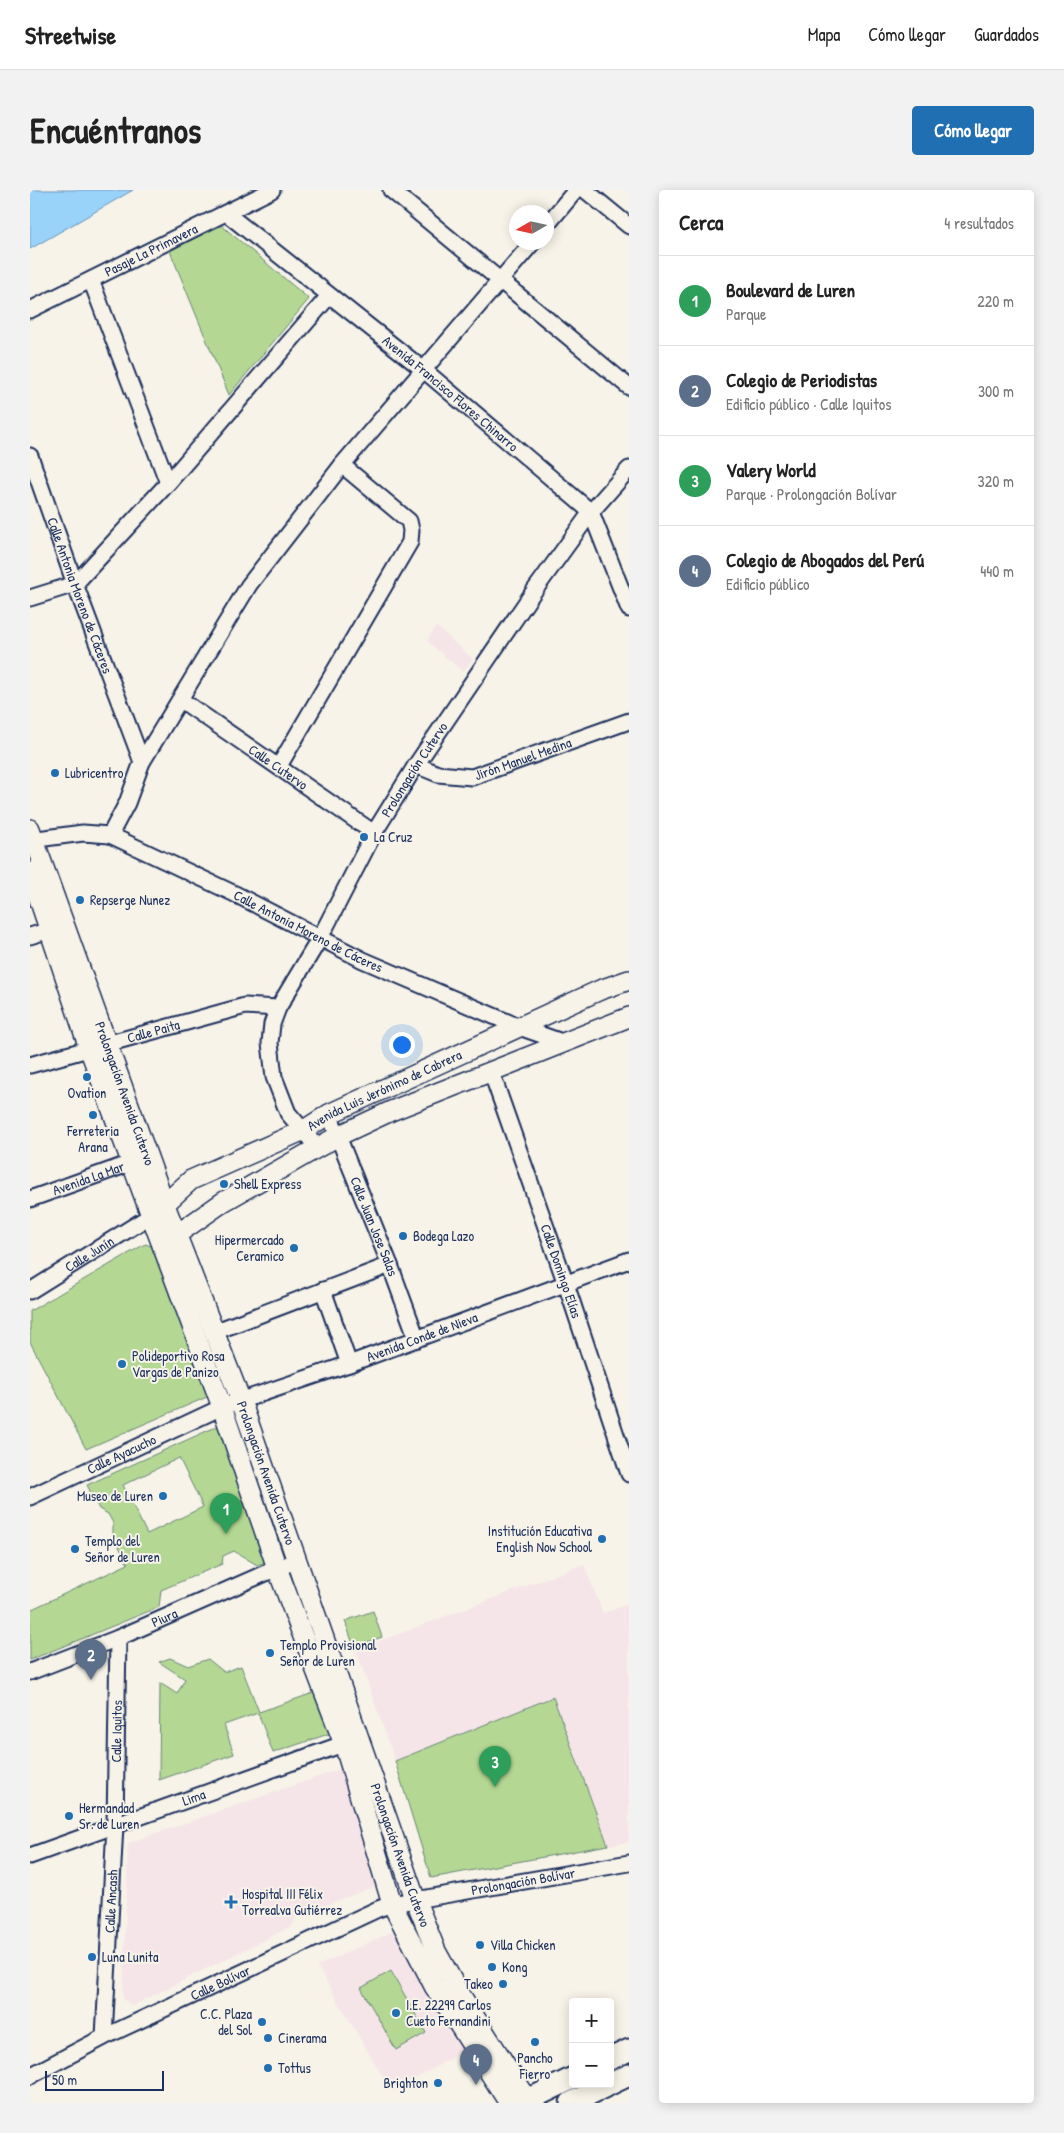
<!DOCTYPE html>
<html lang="es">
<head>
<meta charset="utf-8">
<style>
	:root { --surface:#fff; --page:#f2f2f2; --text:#222; --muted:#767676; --line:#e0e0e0; --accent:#1f6fb2 }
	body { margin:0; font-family:"Patrick Hand",sans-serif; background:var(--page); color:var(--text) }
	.controls { position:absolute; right:15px; bottom:15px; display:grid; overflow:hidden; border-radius:5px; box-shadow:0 2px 12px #0003 }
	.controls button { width:45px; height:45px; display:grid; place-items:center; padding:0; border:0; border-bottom:1px solid var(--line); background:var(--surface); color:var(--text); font:25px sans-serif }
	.compass { position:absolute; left:479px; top:15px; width:45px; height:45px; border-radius:50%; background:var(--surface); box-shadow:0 2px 12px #0003; rotate:261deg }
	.scale { position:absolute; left:15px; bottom:12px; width:119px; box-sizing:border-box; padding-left:5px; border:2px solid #1b2f5e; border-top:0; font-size:14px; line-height:18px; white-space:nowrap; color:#1b2f5e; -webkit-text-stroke:4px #f7f3e8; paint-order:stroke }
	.you { position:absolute; left:371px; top:854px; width:18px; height:18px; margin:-12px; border:4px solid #fff; border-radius:50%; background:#1a73e8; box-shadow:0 0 0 8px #1a73e833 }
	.badge { display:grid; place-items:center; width:32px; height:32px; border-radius:50%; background:var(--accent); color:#fff; font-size:16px; font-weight:700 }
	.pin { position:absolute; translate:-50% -41px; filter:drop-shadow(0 1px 2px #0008) }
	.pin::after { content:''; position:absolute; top:26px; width:18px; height:15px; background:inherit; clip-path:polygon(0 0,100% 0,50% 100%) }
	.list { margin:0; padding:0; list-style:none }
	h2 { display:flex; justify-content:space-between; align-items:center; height:65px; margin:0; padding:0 20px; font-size:21px }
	h2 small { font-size:16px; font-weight:400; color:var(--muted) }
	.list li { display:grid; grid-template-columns:32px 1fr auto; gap:15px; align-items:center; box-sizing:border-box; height:90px; padding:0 20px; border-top:1px solid var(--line) }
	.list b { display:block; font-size:19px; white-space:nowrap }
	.list p { margin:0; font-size:16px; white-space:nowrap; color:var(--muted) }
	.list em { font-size:16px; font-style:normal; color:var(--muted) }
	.map { position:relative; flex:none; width:599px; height:1913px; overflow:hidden; border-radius:5px }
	header { display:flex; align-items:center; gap:30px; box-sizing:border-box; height:70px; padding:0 25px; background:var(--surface); border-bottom:1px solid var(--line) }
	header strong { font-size:24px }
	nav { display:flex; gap:28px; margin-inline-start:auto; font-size:18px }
	.intro { display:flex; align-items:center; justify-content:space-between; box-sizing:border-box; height:120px; padding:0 30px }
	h1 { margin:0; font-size:35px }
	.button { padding:12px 22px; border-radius:5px; background:var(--accent); color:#fff; font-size:18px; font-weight:700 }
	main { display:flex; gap:30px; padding:0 30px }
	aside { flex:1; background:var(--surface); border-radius:5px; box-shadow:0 2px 12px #0003 }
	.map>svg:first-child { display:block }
	.built { fill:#f6e5e8 }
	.green { fill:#b4d893; stroke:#688478; fill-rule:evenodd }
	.water { fill:#99d3f9; stroke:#6791bb }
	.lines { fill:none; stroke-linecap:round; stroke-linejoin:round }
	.minor-casing { stroke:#1b2f5e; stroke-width:19 }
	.tertiary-casing { stroke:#1b2f5e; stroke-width:22 }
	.secondary-casing { stroke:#1b2f5e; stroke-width:25 }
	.minor { stroke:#f7f3e8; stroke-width:15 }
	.tertiary { stroke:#f7f3e8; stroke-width:19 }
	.secondary { stroke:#f7f3e8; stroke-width:21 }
	.poi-dot { fill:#1f6fb2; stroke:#f7f3e8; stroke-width:2 }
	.labels { text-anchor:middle; stroke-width:4; stroke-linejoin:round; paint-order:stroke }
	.street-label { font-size:14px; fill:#1b2f5e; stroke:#f7f3e8 }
	.poi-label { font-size:14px; fill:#1b2f5e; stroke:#f7f3e8; text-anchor:start }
</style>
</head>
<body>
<header>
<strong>Streetwise</strong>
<nav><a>Mapa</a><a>Cómo llegar</a><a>Guardados</a></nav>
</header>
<div class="intro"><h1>Encuéntranos</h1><a class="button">Cómo llegar</a></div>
<main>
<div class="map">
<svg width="599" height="1913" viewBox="0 0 599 1913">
	<rect width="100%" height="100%" fill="#f7f3e8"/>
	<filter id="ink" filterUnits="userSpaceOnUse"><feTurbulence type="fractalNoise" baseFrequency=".02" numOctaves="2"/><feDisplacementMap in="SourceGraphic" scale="10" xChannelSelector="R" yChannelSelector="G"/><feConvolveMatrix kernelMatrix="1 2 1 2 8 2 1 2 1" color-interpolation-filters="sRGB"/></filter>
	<g filter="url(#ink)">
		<g class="built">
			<polygon points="406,436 443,469 433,482 397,451"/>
			<polygon points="554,1374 573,1423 599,1414 599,1652 578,1655 523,1507 365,1571 326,1460"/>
			<polygon points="313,1578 353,1693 266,1727 262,1736 102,1816 93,1809 98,1653"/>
			<polygon points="368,1739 439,1858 362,1902 287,1776"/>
		</g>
		<g class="green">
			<polygon points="191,35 279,109 199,205 140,61"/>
			<polygon points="115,1054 131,1059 182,1195 177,1207 56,1259 0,1152 0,1121"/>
			<path d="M190,1235L236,1372L227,1375L204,1361L193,1366L192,1374L131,1400L129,1417L0,1470V1420L98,1374L83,1345V1333L78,1324L69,1319L57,1295ZM149,1268L173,1317L117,1344L93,1295Z"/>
			<polygon points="343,1421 352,1447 324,1457 315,1431"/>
			<polygon points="140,1468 158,1476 178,1469 194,1482 211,1476 229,1522 289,1501 304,1542 243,1563 228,1523 194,1535 204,1564 129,1590 130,1493 147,1504 155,1489 129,1472"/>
			<polygon points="523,1507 578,1655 401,1688 365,1571"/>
			<polygon points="361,1781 396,1843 366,1860 331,1798"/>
		</g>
		<polygon class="water" points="0,0 103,0 0,59"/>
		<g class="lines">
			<g class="minor-casing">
				<g id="minor">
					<polyline points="361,0 599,197"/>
					<polyline points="555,0 599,36"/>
					<path id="s1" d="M196,23L395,181L561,322L599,419"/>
					<polyline points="516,36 546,0"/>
					<polyline points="61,90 138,293"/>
					<path id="s2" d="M0,120L242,0"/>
					<path id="s3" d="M0,266L45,394L112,572"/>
					<polyline points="0,408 45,394 138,293 299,106"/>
					<path id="s4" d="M151,510L344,643"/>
					<path id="s5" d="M386,575L408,584L442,587L599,531"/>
					<polyline points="249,576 380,352 381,340 379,331 312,275"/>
					<polyline points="80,645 97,613 112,572 219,395 312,275 503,52"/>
					<path id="s6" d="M0,650L53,643L80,645L205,704L333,770L489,837L532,852"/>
					<polyline points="0,746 30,737"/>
					<path id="s7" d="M0,875L215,816L248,818"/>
					<path id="s8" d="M461,881L536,1094L599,1284"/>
					<path id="s9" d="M299,924L360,1075L387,1149"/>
					<path id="s10" d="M288,958L258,923L244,887L240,853L242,834L248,818L290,748L344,643L386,575L504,401L561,322L599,279"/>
					<path id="s11" d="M0,1009L112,969"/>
					<polyline points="293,1100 319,1174"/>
					<path id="s12" d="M0,1101L120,1026"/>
					<polyline points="184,1142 360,1075"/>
					<path id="s13" d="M0,1307L192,1217L319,1174L599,1070"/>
					<path id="s14" d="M0,1482L88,1448L247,1378L267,1371"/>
					<path id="s15" d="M0,1666L324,1550"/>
					<path id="s16" d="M74,1847L85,1635L88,1448"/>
					<path id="s17" d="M0,1886L74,1847L348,1719L362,1714L599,1673"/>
				</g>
			</g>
			<g class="tertiary-casing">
				<g id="tertiary">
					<path id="s18" d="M0,639L135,1015L211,1211L386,1711L406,1761L428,1801L500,1913"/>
					<polyline points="0,682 59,858 192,1217 247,1378 314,1554 362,1714 404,1796 479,1913"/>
					<path id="s19" d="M126,1022L161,990L274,940L299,924L570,800L599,790"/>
					<polyline points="146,1045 193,1012 308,946 361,921 599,827"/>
				</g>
			</g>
			<g class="secondary-casing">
				<g id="secondary">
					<polyline points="580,1869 599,1860"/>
					<polyline points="580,1894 599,1885"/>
					<polyline points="492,1913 543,1888"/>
					<polyline points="541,1913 580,1894"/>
				</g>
			</g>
			<use href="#minor" class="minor"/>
			<use href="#tertiary" class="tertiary"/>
			<use href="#secondary" class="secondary"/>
		</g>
	</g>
	<g class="poi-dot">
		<circle cx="25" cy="583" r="5"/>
		<circle cx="334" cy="647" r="5"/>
		<circle cx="50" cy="710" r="5"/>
		<circle cx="57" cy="887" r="5"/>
		<circle cx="63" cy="925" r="5"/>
		<circle cx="194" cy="994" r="5"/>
		<circle cx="373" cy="1046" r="5"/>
		<circle cx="264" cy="1058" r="5"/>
		<circle cx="92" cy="1174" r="5"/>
		<circle cx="133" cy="1306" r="5"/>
		<circle cx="572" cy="1349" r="5"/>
		<circle cx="45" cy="1359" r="5"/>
		<circle cx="240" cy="1463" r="5"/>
		<circle cx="39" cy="1626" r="5"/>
		<path d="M198.5 1704.5h5v5h5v5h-5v5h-5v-5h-5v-5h5z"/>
		<circle cx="450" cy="1755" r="5"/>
		<circle cx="62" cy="1767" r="5"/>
		<circle cx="462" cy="1777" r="5"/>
		<circle cx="473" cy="1794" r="5"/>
		<circle cx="366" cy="1823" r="5"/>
		<circle cx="232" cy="1832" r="5"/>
		<circle cx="238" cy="1848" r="5"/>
		<circle cx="505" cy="1852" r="5"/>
		<circle cx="238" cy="1878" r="5"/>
		<circle cx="408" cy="1893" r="5"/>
	</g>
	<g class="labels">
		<g class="street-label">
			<text dy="5" stroke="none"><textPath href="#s2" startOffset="135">Pasaje La Primavera</textPath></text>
			<text dy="5" stroke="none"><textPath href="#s1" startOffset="288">Avenida Francisco Flores Chinarro</textPath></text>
			<text dy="5" stroke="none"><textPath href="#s3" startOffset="148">Calle Antonia Moreno de Cáceres</textPath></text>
			<text dy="5" stroke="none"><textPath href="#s5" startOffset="112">Jirón Manuel Medina</textPath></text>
			<text dy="5" stroke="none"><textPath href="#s4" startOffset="118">Calle Cutervo</textPath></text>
			<text dy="5" stroke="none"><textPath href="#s10" startOffset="430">Prolongación Cutervo</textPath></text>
			<text dy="5" stroke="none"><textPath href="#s6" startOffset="301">Calle Antonia Moreno de Cáceres</textPath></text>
			<text dy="5" stroke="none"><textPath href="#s7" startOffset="128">Calle Paita</textPath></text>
			<text dy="5" stroke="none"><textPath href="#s19" startOffset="261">Avenida Luis Jerónimo de Cabrera</textPath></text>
			<text dy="5" stroke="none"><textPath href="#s18" startOffset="281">Prolongación Avenida Cutervo</textPath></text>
			<text dy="5" stroke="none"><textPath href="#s11" startOffset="62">Avenida La Mar</textPath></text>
			<text dy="5" stroke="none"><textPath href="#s9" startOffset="121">Calle Juan Jose Salas</textPath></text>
			<text dy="5" stroke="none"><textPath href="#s12" startOffset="70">Calle Junín</textPath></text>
			<text dy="5" stroke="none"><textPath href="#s8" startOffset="212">Calle Domingo Elías</textPath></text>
			<text dy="5" stroke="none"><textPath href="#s13" startOffset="424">Avenida Conde de Nieva</textPath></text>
			<text dy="5" stroke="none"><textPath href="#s13" startOffset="101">Calle Ayacucho</textPath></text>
			<text dy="5" stroke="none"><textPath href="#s18" startOffset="686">Prolongación Avenida Cutervo</textPath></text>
			<text dy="5" stroke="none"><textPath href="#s14" startOffset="145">Piura</textPath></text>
			<text dy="5" stroke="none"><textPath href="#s16" startOffset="306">Calle Iquitos</textPath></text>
			<text dy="5" stroke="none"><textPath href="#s15" startOffset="174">Lima</textPath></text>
			<text dy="5" stroke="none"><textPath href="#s18" startOffset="1091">Prolongación Avenida Cutervo</textPath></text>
			<text dy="5" stroke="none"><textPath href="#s17" startOffset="534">Prolongación Bolívar</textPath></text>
			<text dy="5" stroke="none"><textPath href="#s16" startOffset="136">Calle Ancash</textPath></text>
			<text dy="5" stroke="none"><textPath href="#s17" startOffset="212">Calle Bolívar</textPath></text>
		</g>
		<g class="poi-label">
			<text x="35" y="588">Lubricentro</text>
			<text x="344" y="652">La Cruz</text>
			<text x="60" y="715">Repserge Nunez</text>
			<text x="57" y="908" text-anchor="middle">Ovation</text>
			<text x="63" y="946" text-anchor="middle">Ferreteria<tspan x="63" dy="16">Arana</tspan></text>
			<text x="204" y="999">Shell Express</text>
			<text x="383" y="1051">Bodega Lazo</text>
			<text x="254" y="1055" text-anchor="end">Hipermercado<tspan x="254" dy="16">Ceramico</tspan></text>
			<text x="102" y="1171">Polideportivo Rosa<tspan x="102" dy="16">Vargas de Panizo</tspan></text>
			<text x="123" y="1311" text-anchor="end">Museo de Luren</text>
			<text x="562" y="1346" text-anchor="end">Institución Educativa<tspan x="562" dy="16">English Now School</tspan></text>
			<text x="55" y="1356">Templo del<tspan x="55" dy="16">Señor de Luren</tspan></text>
			<text x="250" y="1460">Templo Provisional<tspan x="250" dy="16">Señor de Luren</tspan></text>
			<text x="49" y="1623">Hermandad<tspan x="49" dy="16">Sr. de Luren</tspan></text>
			<text x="212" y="1709">Hospital III Félix<tspan x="212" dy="16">Torrealva Gutiérrez</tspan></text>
			<text x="460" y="1760">Villa Chicken</text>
			<text x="72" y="1772">Luna Lunita</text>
			<text x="472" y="1782">Kong</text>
			<text x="463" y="1799" text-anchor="end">Takeo</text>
			<text x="376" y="1820">I.E. 22299 Carlos<tspan x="376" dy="16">Cueto Fernandini</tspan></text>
			<text x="222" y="1829" text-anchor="end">C.C. Plaza<tspan x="222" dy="16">del Sol</tspan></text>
			<text x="248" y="1853">Cinerama</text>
			<text x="505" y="1873" text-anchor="middle">Pancho<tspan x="505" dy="16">Fierro</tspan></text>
			<text x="248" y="1883">Tottus</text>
			<text x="398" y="1898" text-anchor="end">Brighton</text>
		</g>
	</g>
</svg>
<div class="controls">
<button>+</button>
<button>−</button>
</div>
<svg class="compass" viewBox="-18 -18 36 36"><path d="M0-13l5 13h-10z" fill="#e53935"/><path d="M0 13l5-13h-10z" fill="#767676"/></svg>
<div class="scale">50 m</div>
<div class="you"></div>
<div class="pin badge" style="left:196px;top:1344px;background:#2e9e5b">1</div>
<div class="pin badge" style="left:61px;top:1490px;background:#5c6f8a">2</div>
<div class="pin badge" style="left:465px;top:1597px;background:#2e9e5b">3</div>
<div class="pin badge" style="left:446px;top:1895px;background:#5c6f8a">4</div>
</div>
<aside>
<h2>Cerca<small>4 resultados</small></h2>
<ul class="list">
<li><span class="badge" style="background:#2e9e5b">1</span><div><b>Boulevard de Luren</b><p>Parque</p></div><em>220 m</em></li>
<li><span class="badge" style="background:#5c6f8a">2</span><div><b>Colegio de Periodistas</b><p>Edificio público · Calle Iquitos</p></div><em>300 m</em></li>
<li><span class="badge" style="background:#2e9e5b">3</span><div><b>Valery World</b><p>Parque · Prolongación Bolívar</p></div><em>320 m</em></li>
<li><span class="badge" style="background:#5c6f8a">4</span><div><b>Colegio de Abogados del Perú</b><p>Edificio público</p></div><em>440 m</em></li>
</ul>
</aside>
</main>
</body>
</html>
